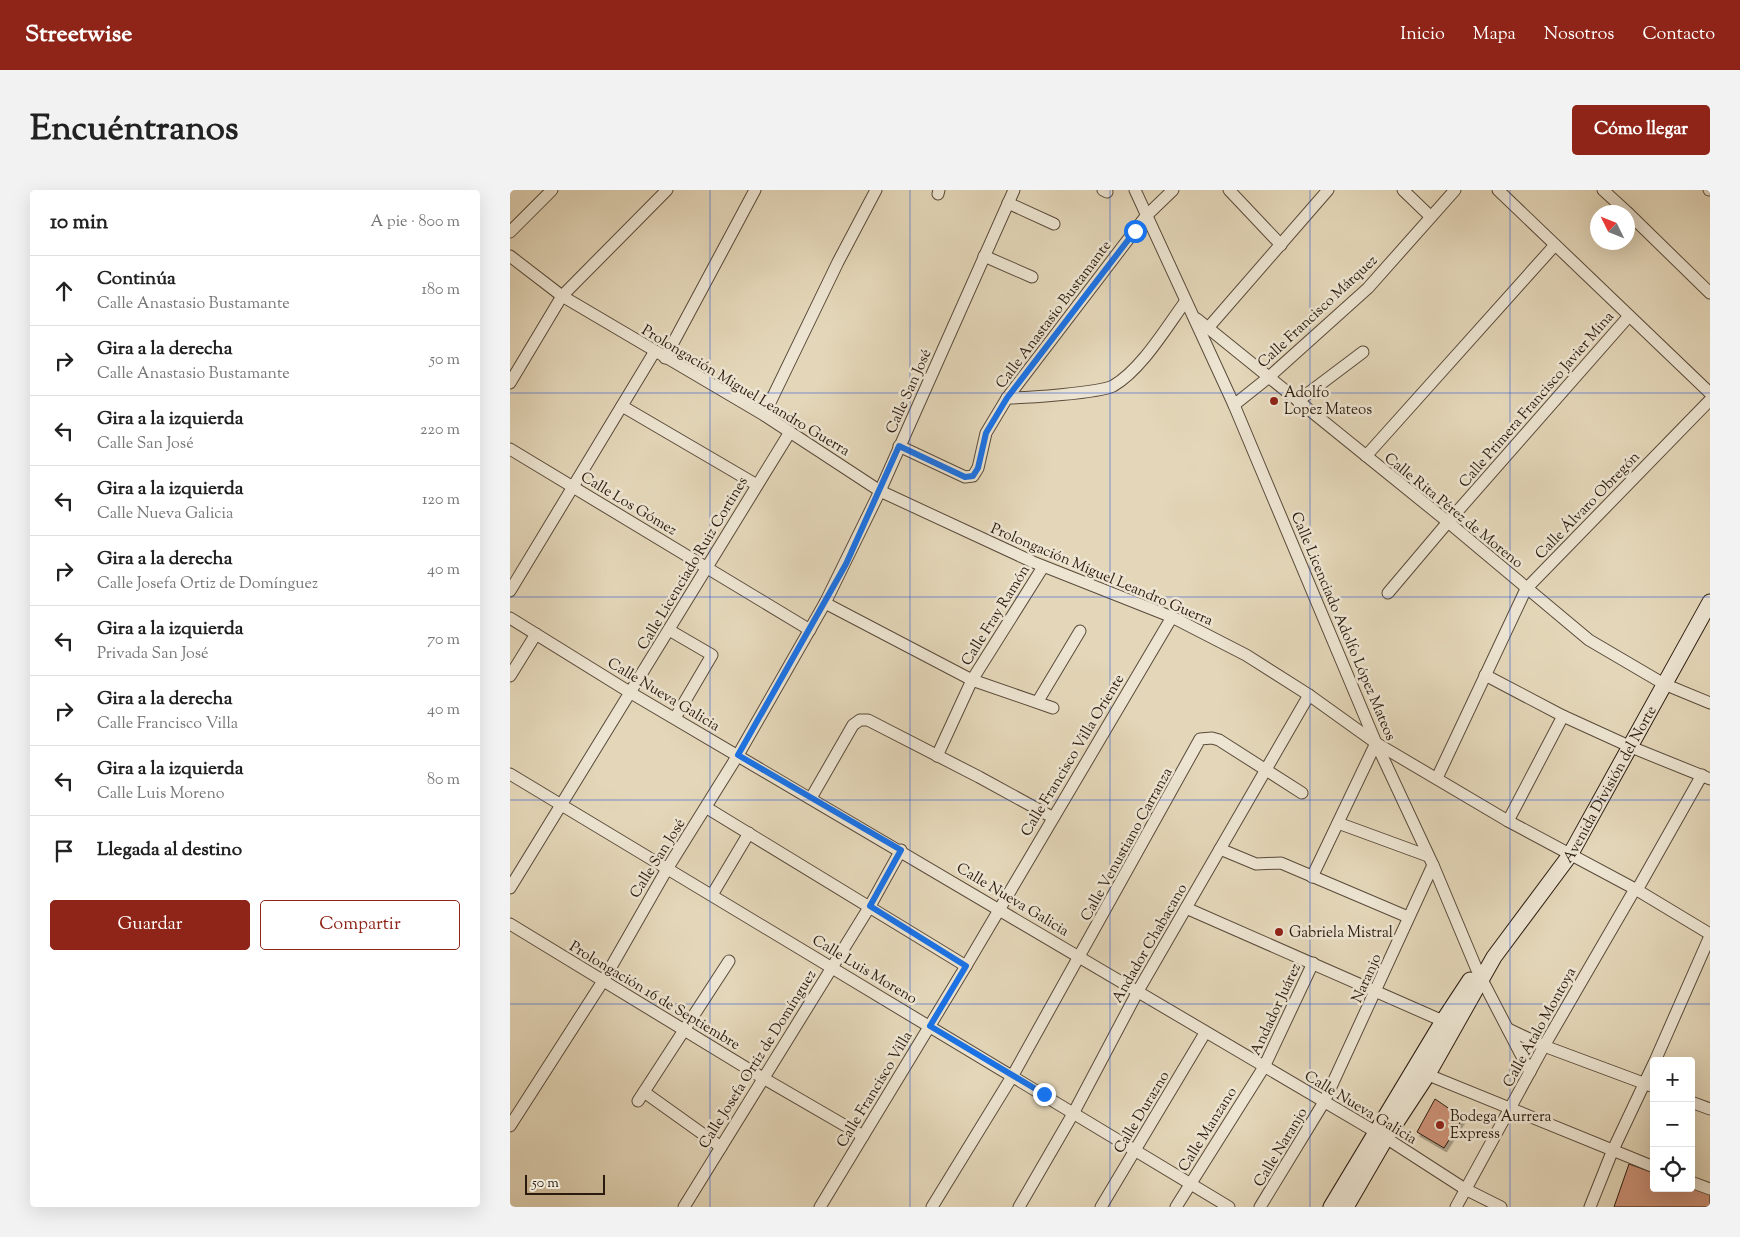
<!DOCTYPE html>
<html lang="es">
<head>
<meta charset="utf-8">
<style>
	:root { --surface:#fff; --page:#f2f2f2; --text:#222; --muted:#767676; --line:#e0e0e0; --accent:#8f2418 }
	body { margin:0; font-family:"Sorts Mill Goudy",serif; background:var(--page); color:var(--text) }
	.controls { position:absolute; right:15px; bottom:15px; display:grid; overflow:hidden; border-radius:5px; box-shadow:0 5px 20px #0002 }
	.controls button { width:45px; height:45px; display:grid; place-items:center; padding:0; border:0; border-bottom:1px solid var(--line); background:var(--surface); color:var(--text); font:25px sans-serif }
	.compass { position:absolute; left:1080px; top:15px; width:45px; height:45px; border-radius:50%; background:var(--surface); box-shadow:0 5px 20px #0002; rotate:313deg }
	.scale { position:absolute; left:15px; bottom:12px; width:80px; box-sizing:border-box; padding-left:5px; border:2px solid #2b1b0f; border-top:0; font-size:14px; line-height:18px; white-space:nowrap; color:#2b1b0f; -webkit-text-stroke:4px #ede5d2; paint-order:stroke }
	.stop { position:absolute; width:15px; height:15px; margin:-11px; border:4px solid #1a73e8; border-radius:50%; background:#fff }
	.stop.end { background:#1a73e8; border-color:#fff; box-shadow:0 1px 5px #0008 }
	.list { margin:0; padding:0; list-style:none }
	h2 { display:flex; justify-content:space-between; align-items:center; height:65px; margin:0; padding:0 20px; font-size:21px }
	h2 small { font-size:16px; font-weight:400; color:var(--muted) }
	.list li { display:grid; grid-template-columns:32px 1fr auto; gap:15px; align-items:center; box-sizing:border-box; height:70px; padding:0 20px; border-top:1px solid var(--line) }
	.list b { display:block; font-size:19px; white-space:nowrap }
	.list p { margin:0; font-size:16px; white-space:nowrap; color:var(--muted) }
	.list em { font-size:16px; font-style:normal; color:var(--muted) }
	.actions { display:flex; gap:10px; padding:15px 20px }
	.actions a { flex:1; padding:11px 0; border:1px solid var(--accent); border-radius:5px; text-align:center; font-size:18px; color:var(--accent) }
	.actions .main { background:var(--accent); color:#fff }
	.icon { flex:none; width:28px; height:28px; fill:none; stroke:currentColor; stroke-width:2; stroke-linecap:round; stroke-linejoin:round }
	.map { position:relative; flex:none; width:1200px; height:1017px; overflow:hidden; border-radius:5px }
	header { display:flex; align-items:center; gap:30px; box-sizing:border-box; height:70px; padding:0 25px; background:var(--accent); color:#fff }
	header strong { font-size:24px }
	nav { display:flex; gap:28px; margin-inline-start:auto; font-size:18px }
	.intro { display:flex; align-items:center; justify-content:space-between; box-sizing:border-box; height:120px; padding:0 30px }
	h1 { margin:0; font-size:35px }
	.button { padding:12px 22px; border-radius:5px; background:var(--accent); color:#fff; font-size:18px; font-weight:700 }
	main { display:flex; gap:30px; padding:0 30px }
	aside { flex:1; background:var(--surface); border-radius:5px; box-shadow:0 5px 20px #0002 }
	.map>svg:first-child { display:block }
	.building { fill:#cd9277; stroke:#2b1b0f; filter:url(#shadow) }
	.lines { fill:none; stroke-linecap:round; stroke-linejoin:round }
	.street-casing { stroke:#594a3a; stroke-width:13 }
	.secondary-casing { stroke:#2b1b0f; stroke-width:17 }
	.street { stroke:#ede5d2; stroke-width:11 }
	.secondary { stroke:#ede5d2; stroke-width:15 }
	.route { stroke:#1a73e8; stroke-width:6 }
	.grid { fill:none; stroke:#1d4ed8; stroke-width:1; stroke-opacity:0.55 }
	.poi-dot { fill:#8f2418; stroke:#ede5d2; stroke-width:2 }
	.labels { text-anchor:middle; stroke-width:5; stroke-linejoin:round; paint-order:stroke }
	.street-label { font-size:15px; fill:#2b1b0f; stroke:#ede5d2 }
	.poi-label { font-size:15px; fill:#2b1b0f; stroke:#ede5d2; text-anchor:start }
</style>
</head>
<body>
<header>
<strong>Streetwise</strong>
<nav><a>Inicio</a><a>Mapa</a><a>Nosotros</a><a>Contacto</a></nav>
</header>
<div class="intro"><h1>Encuéntranos</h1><a class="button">Cómo llegar</a></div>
<main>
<aside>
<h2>10 min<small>A pie · 800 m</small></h2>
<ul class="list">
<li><svg class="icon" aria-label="ahead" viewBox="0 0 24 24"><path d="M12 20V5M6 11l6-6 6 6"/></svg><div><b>Continúa</b><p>Calle Anastasio Bustamante</p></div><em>180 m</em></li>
<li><svg class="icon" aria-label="right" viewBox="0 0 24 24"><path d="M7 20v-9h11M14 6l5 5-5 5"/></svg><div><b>Gira a la derecha</b><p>Calle Anastasio Bustamante</p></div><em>50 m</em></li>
<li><svg class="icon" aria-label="left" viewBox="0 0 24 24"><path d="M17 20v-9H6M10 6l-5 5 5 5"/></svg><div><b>Gira a la izquierda</b><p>Calle San José</p></div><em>220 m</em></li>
<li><svg class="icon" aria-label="left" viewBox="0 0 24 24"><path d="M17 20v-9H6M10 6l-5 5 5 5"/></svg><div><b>Gira a la izquierda</b><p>Calle Nueva Galicia</p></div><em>120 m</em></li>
<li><svg class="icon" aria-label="right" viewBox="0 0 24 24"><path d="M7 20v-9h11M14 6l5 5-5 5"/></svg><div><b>Gira a la derecha</b><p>Calle Josefa Ortiz de Domínguez</p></div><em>40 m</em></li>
<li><svg class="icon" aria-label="left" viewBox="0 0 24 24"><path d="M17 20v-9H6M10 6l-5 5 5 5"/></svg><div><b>Gira a la izquierda</b><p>Privada San José</p></div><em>70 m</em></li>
<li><svg class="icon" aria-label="right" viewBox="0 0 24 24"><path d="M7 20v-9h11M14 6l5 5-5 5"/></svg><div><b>Gira a la derecha</b><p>Calle Francisco Villa</p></div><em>40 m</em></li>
<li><svg class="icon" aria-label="left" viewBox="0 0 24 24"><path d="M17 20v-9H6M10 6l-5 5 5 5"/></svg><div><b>Gira a la izquierda</b><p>Calle Luis Moreno</p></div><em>80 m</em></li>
<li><svg class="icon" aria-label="arrive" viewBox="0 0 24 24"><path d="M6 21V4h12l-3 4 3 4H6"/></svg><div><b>Llegada al destino</b></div></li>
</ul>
<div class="actions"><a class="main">Guardar</a><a>Compartir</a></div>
</aside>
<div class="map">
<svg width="1200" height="1017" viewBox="0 0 1200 1017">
	<defs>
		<filter id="shadow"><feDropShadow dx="2.5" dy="4" stdDeviation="0" flood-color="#0004"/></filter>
	</defs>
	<rect width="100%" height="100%" fill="#e4d7b9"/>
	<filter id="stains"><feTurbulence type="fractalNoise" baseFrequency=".004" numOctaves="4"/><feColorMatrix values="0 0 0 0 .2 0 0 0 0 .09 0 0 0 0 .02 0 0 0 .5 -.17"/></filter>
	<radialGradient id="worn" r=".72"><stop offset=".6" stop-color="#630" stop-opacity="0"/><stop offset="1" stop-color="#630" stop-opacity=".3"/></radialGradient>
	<g class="building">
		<polygon points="925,909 953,928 934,958 907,942"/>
		<polygon points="1119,974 1144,983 1144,998 1181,998 1181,996 1200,1003 1200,1017 1104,1017"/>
	</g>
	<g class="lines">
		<g class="street-casing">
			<g id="street">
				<polyline points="593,0 597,2"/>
				<polyline points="625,0 724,215 866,553 923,675 967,780 1020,882"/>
				<polyline points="719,0 771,55"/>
				<polyline points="893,0 921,27"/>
				<polyline points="988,0 1200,203"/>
				<polyline points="1093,0 1117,22"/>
				<polyline points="1199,0 1200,0"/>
				<polyline points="428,4 429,0"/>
				<polyline points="498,13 544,34"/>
				<polyline points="1118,23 1200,103"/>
				<polyline points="0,42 42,0"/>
				<polyline points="0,66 52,106 254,225 370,301 523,372 662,427 736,465 799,505 866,553 998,631 1127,700 1200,744"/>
				<polyline points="474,66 522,87"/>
				<polyline points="687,129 938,332 1079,450 1154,494 1200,513"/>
				<polyline points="698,138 818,0"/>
				<polyline points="155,168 245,0"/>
				<polyline points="0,193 52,106 157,0"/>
				<path d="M497,208C515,208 589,203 603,196C631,180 656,138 675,112"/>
				<polyline points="788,211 853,162"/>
				<polyline points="724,215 759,187 858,98 945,0"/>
				<polyline points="112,216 247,295"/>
				<polyline points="254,225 328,72 366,0"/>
				<polyline points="389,256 455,287 463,286 468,278 476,243 497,208 636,26 663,0"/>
				<polyline points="0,259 300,440"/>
				<polyline points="856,266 1045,55"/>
				<polyline points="0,401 145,161"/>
				<polyline points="878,403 938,332 1119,126"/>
				<polyline points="315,413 462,490 543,518"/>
				<polyline points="0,428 121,503 876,948 955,999 991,1017"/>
				<polyline points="159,440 202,465 165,528"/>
				<polyline points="975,485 1053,526 1121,557 1200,589"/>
				<polyline points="0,486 26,444"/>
				<polyline points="528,511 570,441"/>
				<polyline points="427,566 462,490 533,377"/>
				<polyline points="0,584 719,1017"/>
				<polyline points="927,588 1016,399 1200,210"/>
				<polyline points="301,608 343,535 350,530 358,530 469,587 542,627"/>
				<polyline points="197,618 456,776"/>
				<polyline points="998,631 1053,526"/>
				<polyline points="828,633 918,666"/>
				<polyline points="710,659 746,674 771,673 898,727"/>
				<polyline points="802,687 866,553"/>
				<polyline points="0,698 280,242"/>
				<polyline points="1127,700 1192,585"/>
				<polyline points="202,705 239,643"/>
				<polyline points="676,718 933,831"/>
				<polyline points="0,734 253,888 353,946"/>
				<polyline points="998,839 1034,856 1144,897"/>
				<polyline points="1145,871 1200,746"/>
				<polyline points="911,882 1144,977"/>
				<polyline points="134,902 211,957"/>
				<polyline points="128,911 219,771"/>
				<polyline points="1181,912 1200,919"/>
				<polyline points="0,936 93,791 157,679 228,565 315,413 370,301 504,0"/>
				<polyline points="1181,992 1200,999"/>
				<polyline points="174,1017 360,716 391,660"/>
				<polyline points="310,1017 456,776 662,427"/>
				<polyline points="422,1017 503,885 690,549 702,548 709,550 792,603"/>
				<polyline points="509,1017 564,922 628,801 799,505"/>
				<polyline points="591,1017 695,843"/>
				<polyline points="666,1017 754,877 803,773"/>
				<polyline points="750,1017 814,912 923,675"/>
				<polyline points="946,1017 1034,856 1125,699"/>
				<polyline points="1080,1017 1102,962 1144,873"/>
			</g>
		</g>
		<g class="secondary-casing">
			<g id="secondary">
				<polyline points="821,1017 933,831 960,790"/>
				<path id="s1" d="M836,1017L876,948L918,884L984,767L1060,665L1200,412"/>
			</g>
		</g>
		<use href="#street" class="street"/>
		<use href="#secondary" class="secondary"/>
	</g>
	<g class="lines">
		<polyline class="route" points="534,904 420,836 456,776 360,716 391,660 228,565 336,374 389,256 455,287 463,286 468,278 476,243 497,208 625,41"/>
	</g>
	<path class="grid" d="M200,0V1017M400,0V1017M600,0V1017M800,0V1017M1000,0V1017M0,203H1200M0,407H1200M0,610H1200M0,814H1200"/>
	<g class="poi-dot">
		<circle cx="764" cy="211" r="5"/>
		<circle cx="769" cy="742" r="5"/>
		<circle cx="930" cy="935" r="5"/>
	</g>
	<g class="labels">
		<g class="street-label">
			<text transform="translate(807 121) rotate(-43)" y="5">Calle Francisco Márquez</text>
			<text transform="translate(543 124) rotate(-53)" y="5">Calle Anastasio Bustamante</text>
			<text transform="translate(236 200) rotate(31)" y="5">Prolongación Miguel Leandro Guerra</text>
			<text transform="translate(398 201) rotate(-66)" y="5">Calle San José</text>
			<text transform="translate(1026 209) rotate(-49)" y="5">Calle Primera Francisco Javier Mina</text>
			<text transform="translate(119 313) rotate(31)" y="5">Calle Los Gómez</text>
			<text transform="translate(1077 315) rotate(-46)" y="5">Calle Álvaro Obregón</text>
			<text transform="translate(944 320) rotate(39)" y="5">Calle Rita Pérez de Moreno</text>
			<text transform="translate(182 373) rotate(-59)" y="5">Calle Licenciado Ruiz Cortines</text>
			<text transform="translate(592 384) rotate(23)" y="5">Prolongación Miguel Leandro Guerra</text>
			<text transform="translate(485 425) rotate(-58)" y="5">Calle Fray Ramón</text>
			<text transform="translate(834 436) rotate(67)" y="5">Calle Licenciado Adolfo López Mateos</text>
			<text transform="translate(154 504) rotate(31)" y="5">Calle Nueva Galicia</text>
			<text transform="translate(562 565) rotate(-59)" y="5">Calle Francisco Villa Oriente</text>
			<text dy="5" stroke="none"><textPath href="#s1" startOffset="499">Avenida División del Norte</textPath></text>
			<text transform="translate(616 654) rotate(-61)" y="5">Calle Venustiano Carranza</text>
			<text transform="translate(147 668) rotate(-58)" y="5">Calle San José</text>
			<text transform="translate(503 709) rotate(31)" y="5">Calle Nueva Galicia</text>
			<text transform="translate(639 753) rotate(-60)" y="5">Andador Chabacano</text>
			<text transform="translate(355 779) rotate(31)" y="5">Calle Luis Moreno</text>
			<text transform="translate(856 788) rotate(-66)" y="5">Naranjo</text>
			<text transform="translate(145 805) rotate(31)" y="5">Prolongación 16 de Septiembre</text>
			<text transform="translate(765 819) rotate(-65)" y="5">Andador Juárez</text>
			<text transform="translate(1029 837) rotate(-61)" y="5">Calle Atalo Montoya</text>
			<text transform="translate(247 869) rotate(-58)" y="5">Calle Josefa Ortiz de Domínguez</text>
			<text transform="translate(364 899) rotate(-59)" y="5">Calle Francisco Villa</text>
			<text transform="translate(851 917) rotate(31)" y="5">Calle Nueva Galicia</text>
			<text transform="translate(631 922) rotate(-59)" y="5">Calle Durazno</text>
			<text transform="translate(697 939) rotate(-58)" y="5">Calle Manzano</text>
			<text transform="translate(770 957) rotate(-59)" y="5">Calle Naranjo</text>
		</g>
		<g class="poi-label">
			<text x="774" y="207">Adolfo<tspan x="774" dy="17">Lopez Mateos</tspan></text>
			<text x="779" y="747">Gabriela Mistral</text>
			<text x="940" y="931">Bodega Aurrera<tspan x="940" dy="17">Express</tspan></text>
		</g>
	</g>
	<rect width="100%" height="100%" filter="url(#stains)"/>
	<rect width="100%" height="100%" fill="url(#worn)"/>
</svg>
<div class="controls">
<button>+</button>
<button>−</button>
<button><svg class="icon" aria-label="locate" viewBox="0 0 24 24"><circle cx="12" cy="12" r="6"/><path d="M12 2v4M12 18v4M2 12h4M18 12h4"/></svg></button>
</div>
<svg class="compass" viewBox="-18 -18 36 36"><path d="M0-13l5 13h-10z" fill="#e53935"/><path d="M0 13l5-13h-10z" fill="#767676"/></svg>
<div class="scale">50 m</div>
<div class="stop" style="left:625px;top:41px"></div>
<div class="stop end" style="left:534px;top:904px"></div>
</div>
</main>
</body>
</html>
